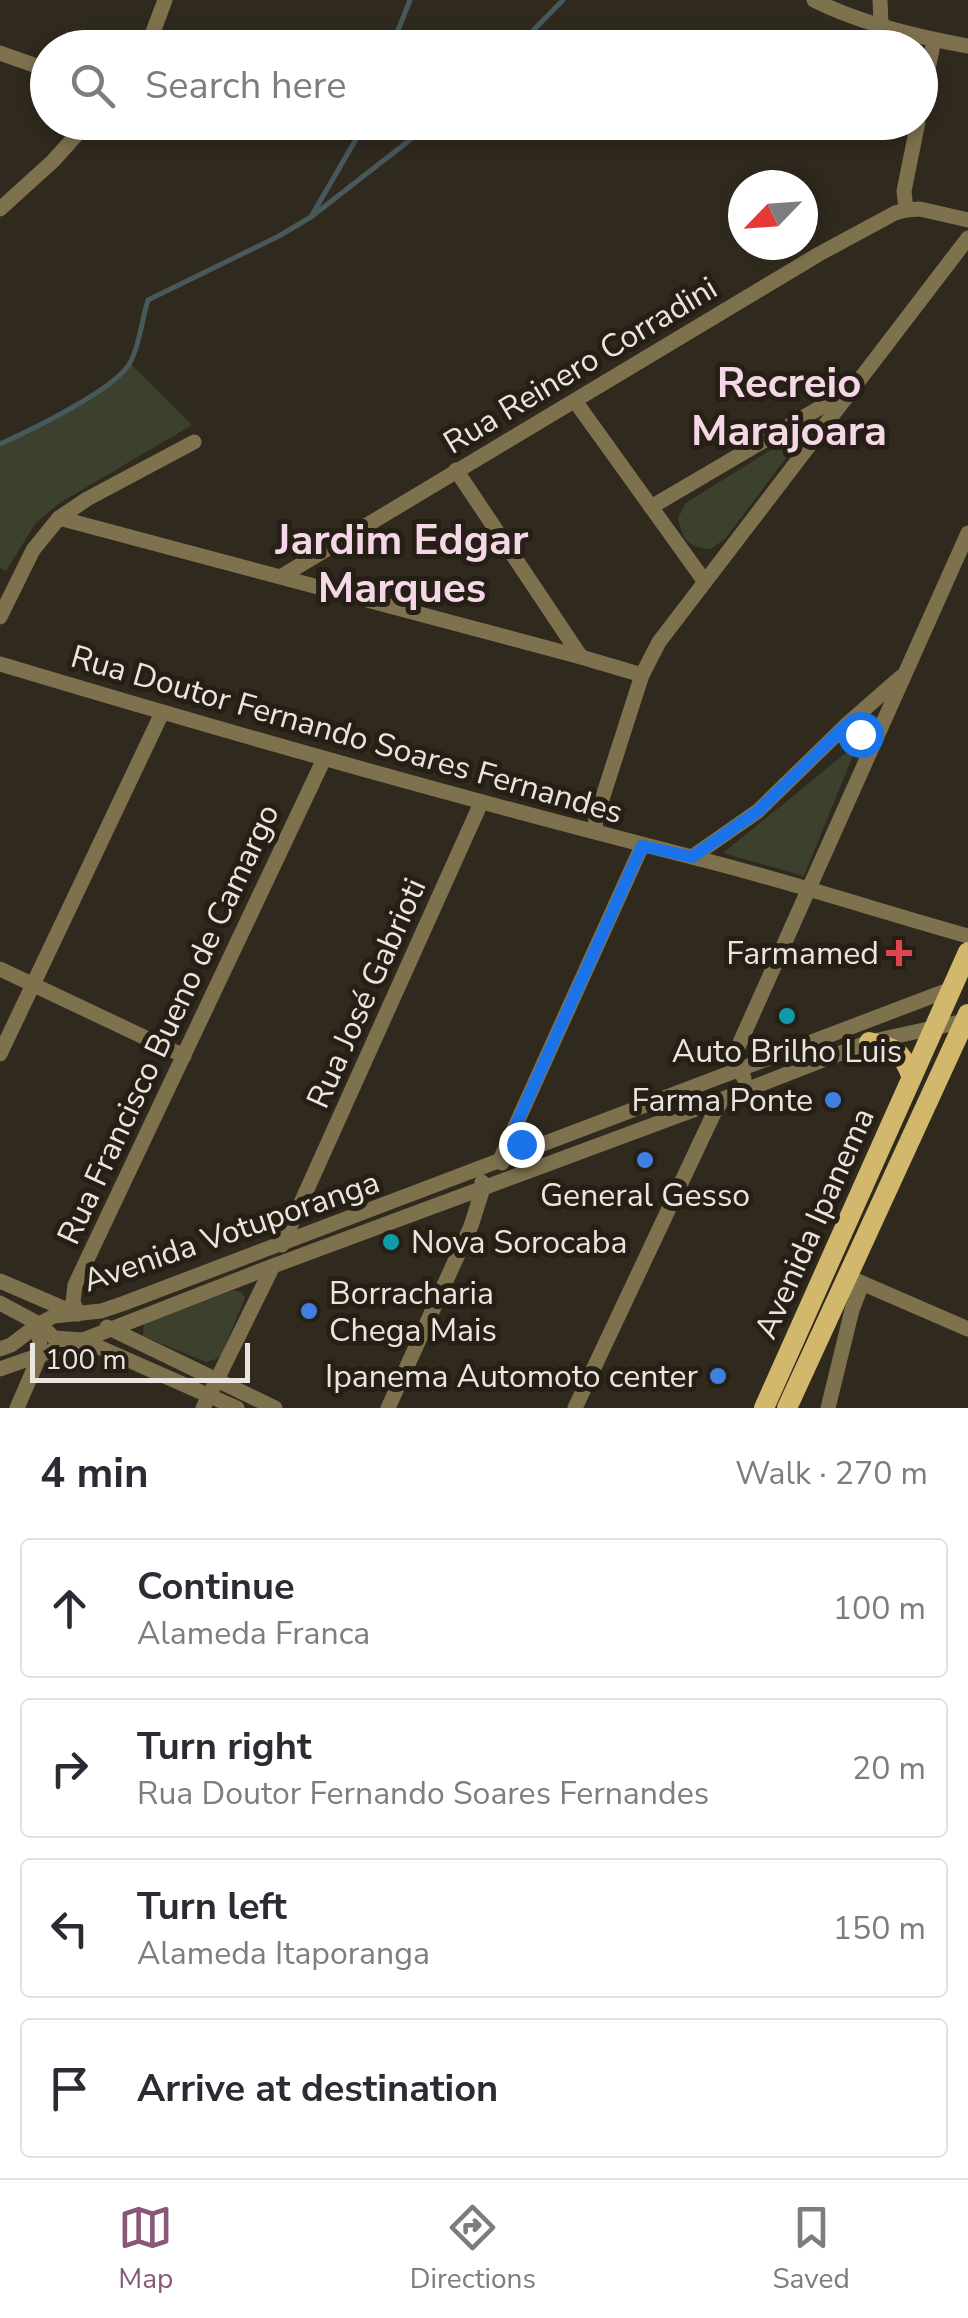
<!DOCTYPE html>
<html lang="en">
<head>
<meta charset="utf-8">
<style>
	:root { --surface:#fff; --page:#f2f2f3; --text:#2b2b33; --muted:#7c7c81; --line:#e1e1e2; --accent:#875878 }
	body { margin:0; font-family:"Nunito Sans",sans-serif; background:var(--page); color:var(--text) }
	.compass { position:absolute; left:728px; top:170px; width:90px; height:90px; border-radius:50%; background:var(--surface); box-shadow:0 5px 15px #0003; rotate:245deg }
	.scale { position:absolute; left:30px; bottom:25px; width:220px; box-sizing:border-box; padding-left:10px; border:5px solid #eae5df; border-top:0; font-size:28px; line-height:35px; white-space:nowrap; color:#eae5df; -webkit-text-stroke:8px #261f15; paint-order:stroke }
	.stop { position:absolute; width:30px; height:30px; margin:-22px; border:8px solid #1a73e8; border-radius:50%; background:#fff }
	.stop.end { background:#1a73e8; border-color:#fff; box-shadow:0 2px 10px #0008 }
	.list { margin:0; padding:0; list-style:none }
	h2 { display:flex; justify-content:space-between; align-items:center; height:130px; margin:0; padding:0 40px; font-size:42px }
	h2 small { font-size:32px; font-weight:400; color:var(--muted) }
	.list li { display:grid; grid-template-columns:65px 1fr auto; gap:30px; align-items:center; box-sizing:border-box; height:140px; margin:0 20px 20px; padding:0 20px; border:2px solid var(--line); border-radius:10px }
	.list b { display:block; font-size:38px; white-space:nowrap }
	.list p { margin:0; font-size:32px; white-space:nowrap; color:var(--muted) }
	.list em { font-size:32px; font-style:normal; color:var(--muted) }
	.icon { flex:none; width:55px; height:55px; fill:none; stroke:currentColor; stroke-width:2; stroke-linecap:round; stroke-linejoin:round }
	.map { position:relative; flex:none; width:968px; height:1408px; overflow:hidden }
	.search { position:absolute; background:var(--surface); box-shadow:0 5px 15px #0003; left:30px; right:30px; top:30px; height:110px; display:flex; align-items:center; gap:25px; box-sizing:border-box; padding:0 35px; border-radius:55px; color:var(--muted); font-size:38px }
	.sheet { height:770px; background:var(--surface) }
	nav { display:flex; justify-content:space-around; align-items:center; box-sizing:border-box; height:140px; border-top:2px solid var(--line); background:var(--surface); font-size:28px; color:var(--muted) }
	nav a { display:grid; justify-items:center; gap:5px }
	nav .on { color:var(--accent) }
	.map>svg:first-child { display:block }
	.green { fill:#3b412c }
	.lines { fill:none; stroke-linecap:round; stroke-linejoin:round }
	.stream { stroke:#47595b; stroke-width:5 }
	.minor { stroke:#7d714e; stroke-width:15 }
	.major { stroke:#d2b86c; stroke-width:20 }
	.route { stroke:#1a73e8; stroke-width:12 }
	.health-dot { fill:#e0444e; stroke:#261f15; stroke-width:4 }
	.culture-dot { fill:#0f9aa8; stroke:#261f15; stroke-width:4 }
	.shop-dot { fill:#3f7fe0; stroke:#261f15; stroke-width:4 }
	.labels { text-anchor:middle; stroke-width:10; stroke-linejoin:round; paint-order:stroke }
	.street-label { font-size:32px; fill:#eae5df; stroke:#261f15 }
	.poi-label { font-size:32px; fill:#eae5df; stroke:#261f15; text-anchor:end }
	.district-label { font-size:42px; font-weight:bold; fill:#f6d7e8; stroke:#261f15 }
</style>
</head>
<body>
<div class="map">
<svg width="968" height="1408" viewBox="0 0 968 1408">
	<rect width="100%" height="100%" fill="#30291e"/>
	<g class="green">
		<path d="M131,364L192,425L58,504L35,524L6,571L0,568V444C47,423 92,398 131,364Z"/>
		<path d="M790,438L794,441L795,446L725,539L711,549C688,548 683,540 678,518L686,503Z"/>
		<polygon points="858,743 804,876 723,853"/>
		<polygon points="234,1290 241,1292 245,1298 221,1355 214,1360 206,1362 143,1336 144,1323"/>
	</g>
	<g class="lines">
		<g class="stream">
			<polyline points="391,48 410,0"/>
			<polyline points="516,48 563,0"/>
			<polyline points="312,215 366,122"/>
			<path d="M0,444C29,431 119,388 131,361C140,343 142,319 148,300L279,236L311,217L433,122"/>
		</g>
		<g class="minor">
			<path d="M814,0C859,23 918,37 968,46"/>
			<polyline points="880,0 881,24"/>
			<polyline points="147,48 165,0"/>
			<polyline points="0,53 48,70"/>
			<polyline points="920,108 934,40"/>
			<polyline points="0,209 53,161 88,122"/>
			<polyline points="906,210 904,191 918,122"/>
			<polyline points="575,401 705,582"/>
			<polyline points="456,470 581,657"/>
			<polyline points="651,507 845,393"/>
			<polyline points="59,518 581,657 642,675"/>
			<polyline points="282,576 819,254 895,213 906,210 920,209 968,220"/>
			<polyline points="0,617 33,550 59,518 87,499 194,442"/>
			<path d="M0,664C230,733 460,798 692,857C784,880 876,910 968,936"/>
			<polyline points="595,830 596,818 642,675 659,642 968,238"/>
			<polyline points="692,857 758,811 845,726 901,677"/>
			<polyline points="0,969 184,1056"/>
			<polyline points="0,1054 162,713"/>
			<polyline points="744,1078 736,1062 738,1047 968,533"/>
			<polyline points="502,1163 499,1162 642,846"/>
			<polyline points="282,1245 481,803"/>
			<polyline points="848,1277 968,1329"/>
			<polyline points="0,1281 72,1312"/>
			<polyline points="0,1303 39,1324 54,1338 83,1340 237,1408"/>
			<polyline points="78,1314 73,1302 75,1285 324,759"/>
			<polyline points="107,1327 275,1408"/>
			<polyline points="0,1349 11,1345 39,1324 54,1316 101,1311 122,1304 951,989"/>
			<polyline points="0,1369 83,1340 273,1266 723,1099 869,1042 965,1021"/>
			<polyline points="17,1408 40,1355 39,1324"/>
			<polyline points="203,1408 273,1266"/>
			<polyline points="388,1408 471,1226 483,1188 482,1182"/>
			<polyline points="575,1408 714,1113 723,1099"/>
			<polyline points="828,1408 852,1310 862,1284"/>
		</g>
		<g class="major">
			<path d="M869,1042C894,1047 901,1050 911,1075"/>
			<polyline points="764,1408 968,952"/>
			<polyline points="787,1408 968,1014"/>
		</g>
	</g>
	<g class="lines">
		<polyline class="route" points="521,1144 518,1139 515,1127 642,846 692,857 758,811 845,726 860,734"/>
	</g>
	<path class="health-dot" d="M894 938h10v10h10v10h-10v10h-10v-10h-10v-10h10z"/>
	<g class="culture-dot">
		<circle cx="787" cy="1016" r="10"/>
		<circle cx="391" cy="1242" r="10"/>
	</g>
	<g class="shop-dot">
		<circle cx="833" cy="1100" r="10"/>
		<circle cx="645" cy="1160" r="10"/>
		<circle cx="309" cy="1311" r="10"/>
		<circle cx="718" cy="1376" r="10"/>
	</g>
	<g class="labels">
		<g class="street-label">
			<text transform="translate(580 365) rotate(-31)" y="11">Rua Reinero Corradini</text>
			<text transform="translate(347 734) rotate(16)" y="11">Rua Doutor Fernando Soares Fernandes</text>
			<text transform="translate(366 993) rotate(-66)" y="11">Rua José Gabrioti</text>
			<text transform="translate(168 1024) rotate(-65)" y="11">Rua Francisco Bueno de Camargo</text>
			<text transform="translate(814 1223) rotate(-66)" y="11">Avenida Ipanema</text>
			<text transform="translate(231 1231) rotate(-19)" y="11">Avenida Votuporanga</text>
		</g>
		<g class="poi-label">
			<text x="879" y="964">Farmamed</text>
			<text x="787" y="1062" text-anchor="middle">Auto Brilho Luis</text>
			<text x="813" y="1111">Farma Ponte</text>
			<text x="645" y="1206" text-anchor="middle">General Gesso</text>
			<text x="411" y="1253" text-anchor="start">Nova Sorocaba</text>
			<text x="329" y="1304" text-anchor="start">Borracharia<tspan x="329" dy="37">Chega Mais</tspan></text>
			<text x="698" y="1387">Ipanema Automoto center</text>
		</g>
		<g class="district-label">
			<text x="789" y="397">Recreio<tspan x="789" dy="48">Marajoara</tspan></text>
			<text x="402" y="554">Jardim Edgar<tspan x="402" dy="48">Marques</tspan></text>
		</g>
	</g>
</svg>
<svg class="compass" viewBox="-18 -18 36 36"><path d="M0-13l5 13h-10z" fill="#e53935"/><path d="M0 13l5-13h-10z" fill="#7c7c81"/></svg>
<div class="scale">100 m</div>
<div class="stop" style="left:860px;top:734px"></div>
<div class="stop end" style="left:521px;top:1144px"></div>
<div class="search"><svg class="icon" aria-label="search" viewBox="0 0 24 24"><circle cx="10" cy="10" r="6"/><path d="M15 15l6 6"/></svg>Search here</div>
</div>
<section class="sheet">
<h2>4 min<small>Walk · 270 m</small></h2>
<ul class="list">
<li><svg class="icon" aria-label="ahead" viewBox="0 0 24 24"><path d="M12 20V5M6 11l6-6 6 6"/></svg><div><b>Continue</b><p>Alameda Franca</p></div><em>100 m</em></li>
<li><svg class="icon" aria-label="right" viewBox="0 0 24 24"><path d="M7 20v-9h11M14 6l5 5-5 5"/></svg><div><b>Turn right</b><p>Rua Doutor Fernando Soares Fernandes</p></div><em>20 m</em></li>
<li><svg class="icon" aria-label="left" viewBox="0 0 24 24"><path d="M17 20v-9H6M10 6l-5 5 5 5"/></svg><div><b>Turn left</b><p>Alameda Itaporanga</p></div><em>150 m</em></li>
<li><svg class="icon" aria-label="arrive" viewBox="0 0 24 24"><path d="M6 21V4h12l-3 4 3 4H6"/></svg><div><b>Arrive at destination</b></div></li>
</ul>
</section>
<nav>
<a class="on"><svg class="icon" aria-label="map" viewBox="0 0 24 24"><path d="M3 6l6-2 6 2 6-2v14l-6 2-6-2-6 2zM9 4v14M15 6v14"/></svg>Map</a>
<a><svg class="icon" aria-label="directions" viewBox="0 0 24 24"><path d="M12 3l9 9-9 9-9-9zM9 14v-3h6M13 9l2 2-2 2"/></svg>Directions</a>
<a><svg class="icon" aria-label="saved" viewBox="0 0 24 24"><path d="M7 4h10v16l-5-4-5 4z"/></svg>Saved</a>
</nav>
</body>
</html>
